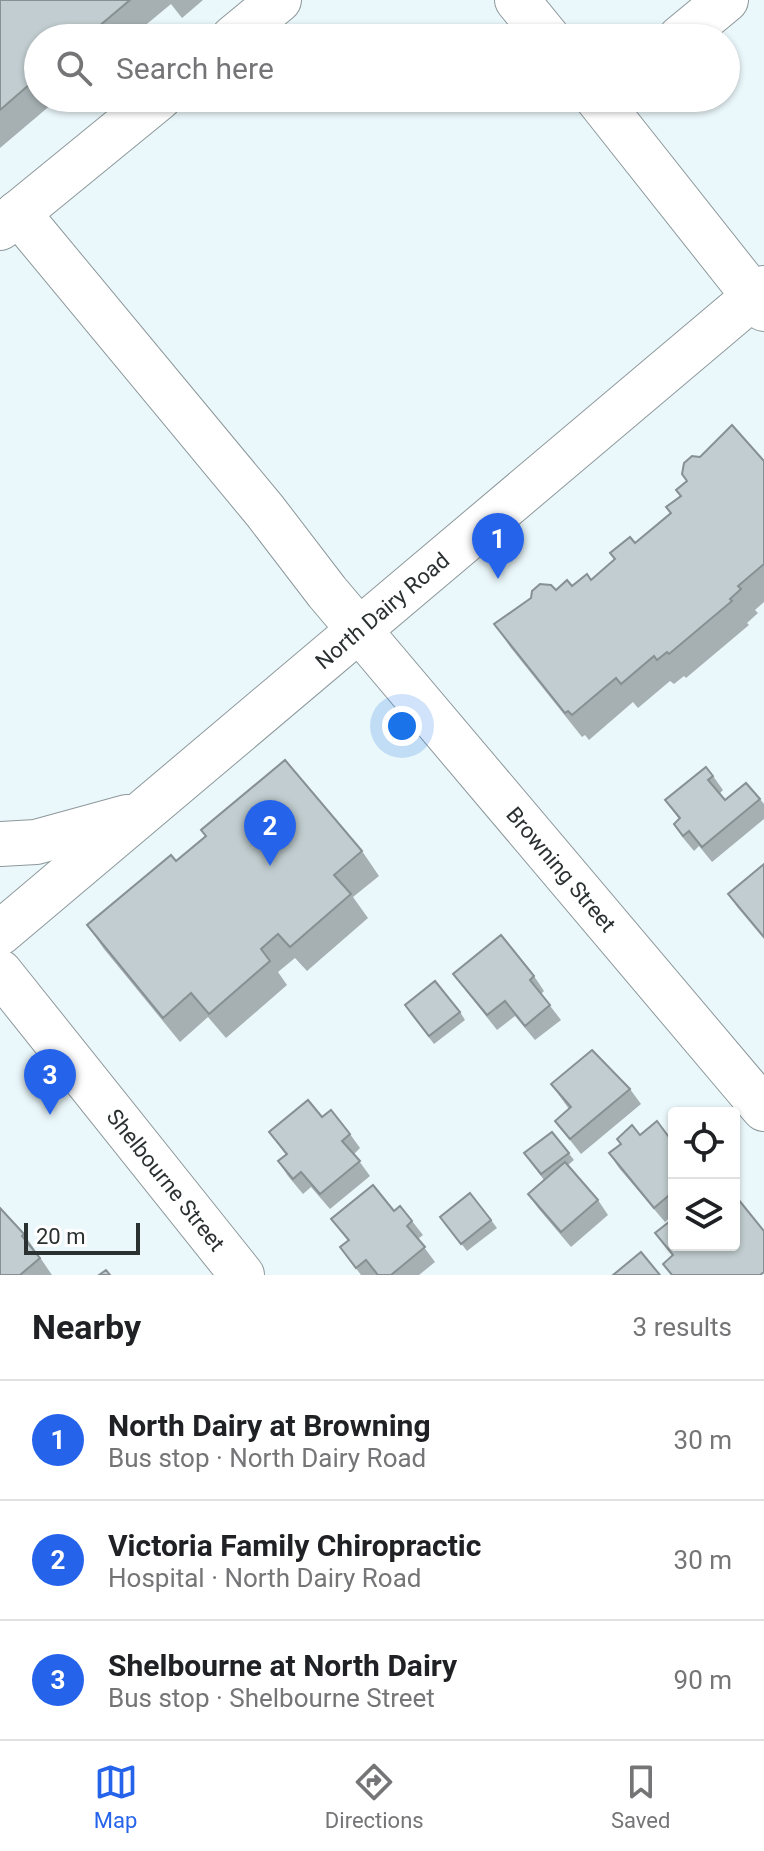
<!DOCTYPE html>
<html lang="en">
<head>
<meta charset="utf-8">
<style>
	:root { --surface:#fff; --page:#f6f6f6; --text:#202124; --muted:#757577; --line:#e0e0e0; --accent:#2563eb }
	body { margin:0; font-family:Roboto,sans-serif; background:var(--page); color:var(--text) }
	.controls { position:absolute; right:24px; bottom:24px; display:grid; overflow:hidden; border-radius:8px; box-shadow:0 2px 6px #0004 }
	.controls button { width:72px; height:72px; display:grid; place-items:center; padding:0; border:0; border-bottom:2px solid var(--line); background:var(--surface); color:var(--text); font:40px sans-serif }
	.scale { position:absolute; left:24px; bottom:20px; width:116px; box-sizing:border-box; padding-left:8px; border:4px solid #2b3031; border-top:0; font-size:22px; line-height:28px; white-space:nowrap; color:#2b3031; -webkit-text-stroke:6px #fff; paint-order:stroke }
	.you { position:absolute; left:402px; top:726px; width:28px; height:28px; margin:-20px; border:6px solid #fff; border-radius:50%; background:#1a73e8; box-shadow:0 0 0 12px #1a73e833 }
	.badge { display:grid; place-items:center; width:52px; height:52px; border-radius:50%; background:var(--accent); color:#fff; font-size:26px; font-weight:700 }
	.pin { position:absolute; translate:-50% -66px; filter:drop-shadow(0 2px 4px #0008) }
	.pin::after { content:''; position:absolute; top:42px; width:28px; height:24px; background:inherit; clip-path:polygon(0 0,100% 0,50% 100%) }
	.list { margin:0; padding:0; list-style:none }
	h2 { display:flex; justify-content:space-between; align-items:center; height:104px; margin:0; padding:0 32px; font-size:34px }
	h2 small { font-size:26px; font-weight:400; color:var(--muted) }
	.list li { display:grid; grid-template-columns:52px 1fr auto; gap:24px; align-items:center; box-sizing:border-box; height:120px; padding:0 32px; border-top:2px solid var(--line) }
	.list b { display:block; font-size:30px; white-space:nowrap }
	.list p { margin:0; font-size:26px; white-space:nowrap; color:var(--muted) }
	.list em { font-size:26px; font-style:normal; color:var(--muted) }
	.icon { flex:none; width:44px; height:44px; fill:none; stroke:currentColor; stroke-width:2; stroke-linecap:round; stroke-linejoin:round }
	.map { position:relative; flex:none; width:764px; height:1275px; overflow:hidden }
	.search { position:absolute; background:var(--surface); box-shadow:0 2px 6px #0004; left:24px; right:24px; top:24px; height:88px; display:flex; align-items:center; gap:20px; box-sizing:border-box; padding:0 28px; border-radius:44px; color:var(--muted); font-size:30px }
	.sheet { height:464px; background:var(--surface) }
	nav { display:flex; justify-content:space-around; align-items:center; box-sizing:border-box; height:112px; border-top:2px solid var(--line); background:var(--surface); font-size:22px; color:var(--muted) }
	nav a { display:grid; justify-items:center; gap:4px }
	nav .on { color:var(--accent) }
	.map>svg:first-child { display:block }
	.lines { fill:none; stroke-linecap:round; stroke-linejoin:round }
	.minor-casing { stroke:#8d989b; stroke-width:46 }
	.major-casing { stroke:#8d989b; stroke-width:46 }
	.minor { stroke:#fff; stroke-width:44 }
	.major { stroke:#fff; stroke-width:44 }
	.wall { fill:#a6b0b3 }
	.building { fill:#c1cdd0; stroke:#879092; stroke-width:2 }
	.labels { text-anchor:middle; stroke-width:7; stroke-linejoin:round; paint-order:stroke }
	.street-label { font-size:22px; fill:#2b3031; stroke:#fff }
</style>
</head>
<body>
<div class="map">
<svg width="764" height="1275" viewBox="0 0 764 1275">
	<rect width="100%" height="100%" fill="#ebf8fb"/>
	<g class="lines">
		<g class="minor-casing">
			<g id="minor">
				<polyline points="517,0 548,38"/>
				<polyline points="233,38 279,0"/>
				<polyline points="680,38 726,0"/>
				<polyline points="597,98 764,309"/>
				<path id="s1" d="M18,213L265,511L327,592L764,1109"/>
				<polyline points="0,228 159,98"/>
				<polyline points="0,844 36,842 127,817"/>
				<path id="s2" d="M0,933L764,288"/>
			</g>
		</g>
		<g class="major-casing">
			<g id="major">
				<path id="s3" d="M0,972L242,1275"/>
			</g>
		</g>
		<use href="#minor" class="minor"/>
		<use href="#major" class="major"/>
	</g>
	<g class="wall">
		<polygon points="0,0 203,0 182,18 171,4 130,38 38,38 38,98 59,98 0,148"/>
		<polygon points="764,461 764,602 755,610 758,613 747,623 749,625 686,678 684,676 674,684 670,681 638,708 633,702 589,740 585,735 582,737 511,648 494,624 556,590 572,586 591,580 615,560 610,553 635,543 670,513 666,507 680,496 676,490"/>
		<polygon points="713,776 723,790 720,793 725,800 760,799 764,804 764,819 712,862 699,846 694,851 684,839 674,824 679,819 665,800"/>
		<polygon points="362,851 379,876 353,897 368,918 307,971 295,958 278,972 287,985 226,1038 208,1017 180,1042 104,949 87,925 176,861"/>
		<polygon points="764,864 764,939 738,908 728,894"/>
		<polygon points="453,974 534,976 544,991 541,994 561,1020 535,1040 515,1016 497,1030"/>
		<polygon points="460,1012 465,1020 434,1044 410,1013"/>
		<polygon points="551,1084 630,1089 641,1104 581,1154 555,1121 569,1109"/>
		<polygon points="322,1117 350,1134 360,1148 354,1154 370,1176 330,1209 311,1187 303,1194 288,1176 278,1161 286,1155 269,1132"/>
		<polygon points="552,1132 574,1160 568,1165 598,1200 608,1215 571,1247 538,1208 528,1194 544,1180 524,1153"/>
		<polygon points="640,1135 674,1144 674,1214 665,1222 619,1168 609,1153 620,1144 617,1139"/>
		<polygon points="0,1208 24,1234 52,1275 0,1275"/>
		<polygon points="394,1211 412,1221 423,1235 418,1239 435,1262 419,1275 361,1275 340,1247 348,1241 331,1219"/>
		<polygon points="491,1220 497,1228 467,1251 446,1224"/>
	</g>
	<g class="building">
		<polygon points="0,0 130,0 85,38 38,38 38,77 0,110"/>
		<polygon points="732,425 764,461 764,564 738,586 741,589 730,599 732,601 669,654 667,652 657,660 654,656 621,684 616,678 572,715 568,711 565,713 494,624 531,598 532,591 540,584 551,585 556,590 567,580 572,586 587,574 591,580 615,559 610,553 630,537 635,543 671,513 666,507 681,496 676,490 687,481 682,474 684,463 692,456 700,457"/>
		<polygon points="285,760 362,851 334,875 351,894 290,947 278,934 261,949 270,961 209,1014 191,993 163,1018 87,925 171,855 176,861 206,836 201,830"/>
		<polygon points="706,767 713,776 708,780 725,800 746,783 760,799 702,847 689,831 683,836 674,824 680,818 665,800"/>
		<polygon points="764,864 764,937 728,894"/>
		<polygon points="501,935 534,976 530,980 550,1005 525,1026 505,1001 487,1015 453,974"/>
		<polygon points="435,981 460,1012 429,1036 405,1005"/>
		<polygon points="592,1050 630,1089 570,1139 555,1121 571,1107 551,1084"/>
		<polygon points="308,1100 322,1117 331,1110 350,1134 342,1141 360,1161 320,1194 301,1172 293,1179 278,1161 287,1154 269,1132"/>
		<polygon points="657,1121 674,1144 674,1191 654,1208 609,1153 621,1144 617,1139 632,1125 640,1135"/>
		<polygon points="552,1132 569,1153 541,1174 524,1153"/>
		<polygon points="565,1162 598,1200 561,1232 528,1194"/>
		<polygon points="373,1185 394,1211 400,1206 412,1221 407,1226 425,1247 391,1275 378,1275 366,1260 356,1268 340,1247 349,1240 331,1219"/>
		<polygon points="470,1193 491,1220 461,1244 440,1217"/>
		<polygon points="734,1194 764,1231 764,1272 760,1275 672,1275 663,1264 673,1255 655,1233 674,1218 674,1245 734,1245"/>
		<polygon points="0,1208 24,1234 22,1236 40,1258 20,1275 0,1275"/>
		<polygon points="641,1252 660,1275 613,1275"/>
		<polygon points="106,1270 110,1275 99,1275"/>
	</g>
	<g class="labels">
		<g class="street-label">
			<text dy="8" stroke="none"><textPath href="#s2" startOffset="500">North Dairy Road</textPath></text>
			<text dy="8" stroke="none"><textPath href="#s1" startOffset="852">Browning Street</textPath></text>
			<text dy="8" stroke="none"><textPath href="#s3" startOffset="266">Shelbourne Street</textPath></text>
		</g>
	</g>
</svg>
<div class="controls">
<button><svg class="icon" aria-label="locate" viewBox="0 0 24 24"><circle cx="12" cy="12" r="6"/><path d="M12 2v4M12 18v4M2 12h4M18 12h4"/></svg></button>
<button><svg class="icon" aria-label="layers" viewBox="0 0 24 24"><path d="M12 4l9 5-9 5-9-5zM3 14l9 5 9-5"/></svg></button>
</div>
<div class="scale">20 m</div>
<div class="you"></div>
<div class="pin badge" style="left:498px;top:579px">1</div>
<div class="pin badge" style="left:270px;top:866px">2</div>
<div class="pin badge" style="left:50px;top:1115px">3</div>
<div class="search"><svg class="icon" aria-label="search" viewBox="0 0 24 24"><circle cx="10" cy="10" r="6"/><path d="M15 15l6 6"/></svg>Search here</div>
</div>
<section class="sheet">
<h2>Nearby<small>3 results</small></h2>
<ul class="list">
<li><span class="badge">1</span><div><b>North Dairy at Browning</b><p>Bus stop · North Dairy Road</p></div><em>30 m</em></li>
<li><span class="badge">2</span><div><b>Victoria Family Chiropractic</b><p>Hospital · North Dairy Road</p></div><em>30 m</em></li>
<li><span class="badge">3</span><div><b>Shelbourne at North Dairy</b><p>Bus stop · Shelbourne Street</p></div><em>90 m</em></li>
</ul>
</section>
<nav>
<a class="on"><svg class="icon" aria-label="map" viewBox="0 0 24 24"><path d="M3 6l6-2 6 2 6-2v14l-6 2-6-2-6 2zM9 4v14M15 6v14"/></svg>Map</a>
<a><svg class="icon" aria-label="directions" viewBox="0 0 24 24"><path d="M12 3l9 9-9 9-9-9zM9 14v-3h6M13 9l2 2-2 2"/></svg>Directions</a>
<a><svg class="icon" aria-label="saved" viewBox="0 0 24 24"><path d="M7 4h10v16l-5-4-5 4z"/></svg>Saved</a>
</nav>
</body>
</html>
